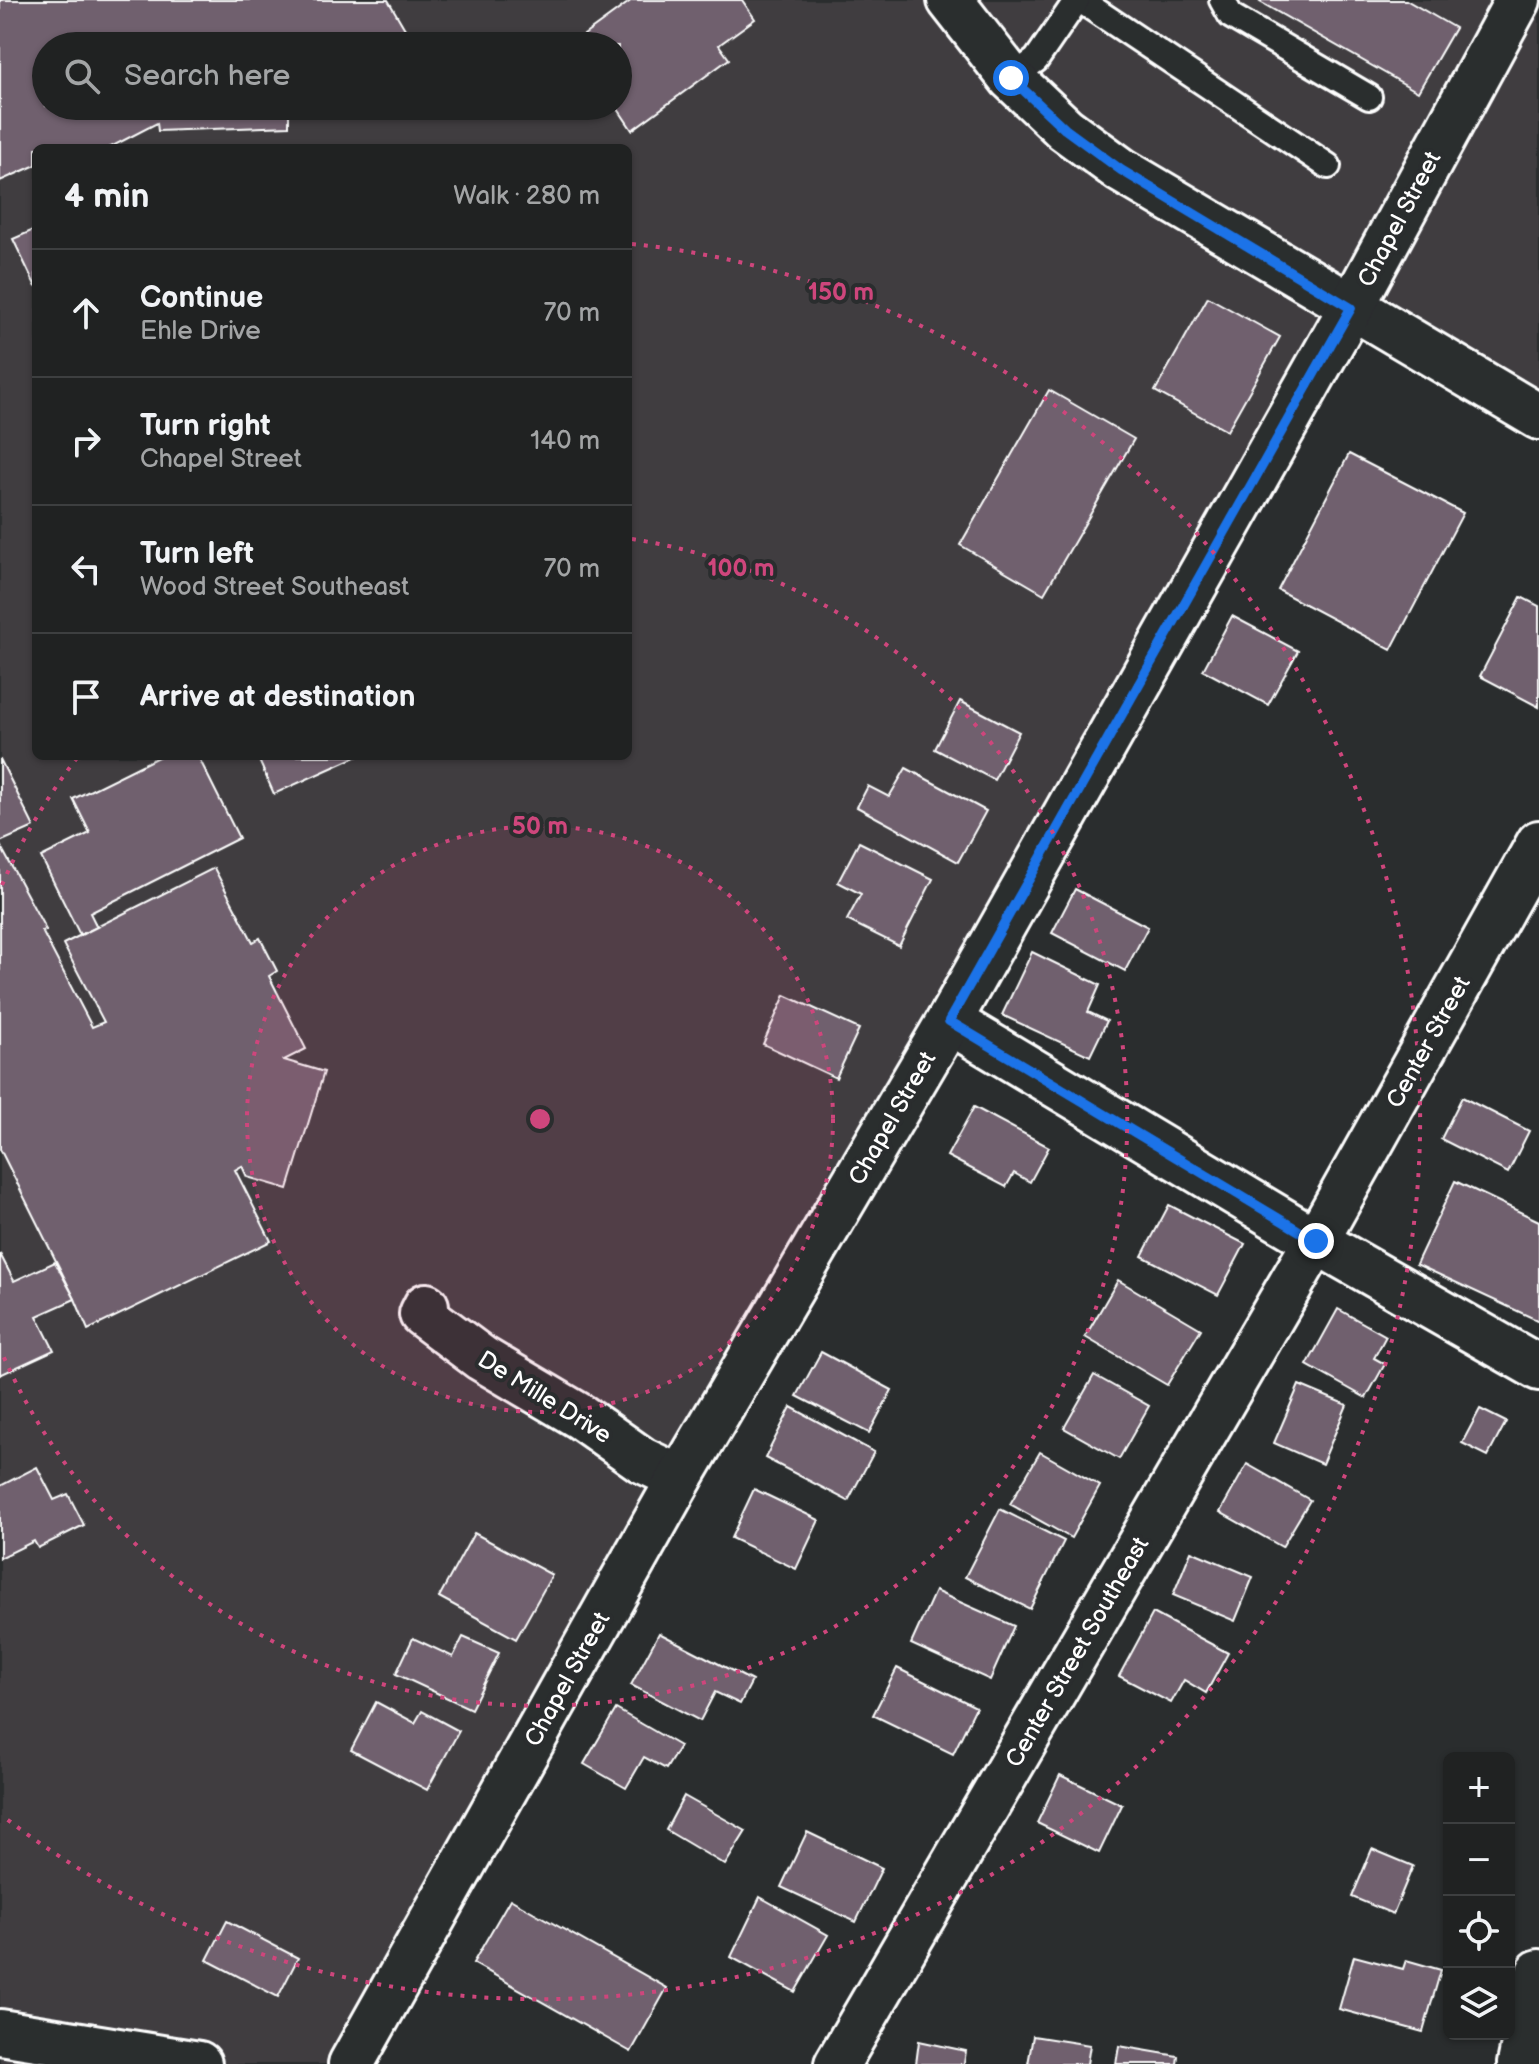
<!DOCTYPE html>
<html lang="en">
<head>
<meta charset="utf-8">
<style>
	:root { --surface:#202222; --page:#2d2f2f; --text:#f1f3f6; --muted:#a2a4a5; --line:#3d3f40 }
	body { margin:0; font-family:"Balsamiq Sans",sans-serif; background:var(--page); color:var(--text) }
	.controls { position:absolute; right:24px; bottom:24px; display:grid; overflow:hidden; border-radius:12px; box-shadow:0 2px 6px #0004 }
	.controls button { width:72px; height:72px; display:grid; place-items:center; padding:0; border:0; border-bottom:2px solid var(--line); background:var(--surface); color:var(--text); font:40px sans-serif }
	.stop { position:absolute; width:24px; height:24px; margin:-18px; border:6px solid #1a73e8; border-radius:50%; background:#fff }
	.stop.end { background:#1a73e8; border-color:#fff; box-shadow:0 2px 8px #0008 }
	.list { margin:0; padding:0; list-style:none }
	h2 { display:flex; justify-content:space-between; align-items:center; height:104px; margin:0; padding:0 32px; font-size:34px }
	h2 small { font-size:26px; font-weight:400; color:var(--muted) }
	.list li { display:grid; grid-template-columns:52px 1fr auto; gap:24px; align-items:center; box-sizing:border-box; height:128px; padding:0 32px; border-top:2px solid var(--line) }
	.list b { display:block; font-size:30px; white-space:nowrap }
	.list p { margin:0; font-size:26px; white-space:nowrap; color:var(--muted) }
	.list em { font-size:26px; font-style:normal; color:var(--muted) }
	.icon { flex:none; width:44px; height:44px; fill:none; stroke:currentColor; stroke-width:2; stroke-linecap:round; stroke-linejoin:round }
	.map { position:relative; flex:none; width:1539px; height:2064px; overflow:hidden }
	.search { position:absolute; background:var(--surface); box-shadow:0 2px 6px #0004; left:32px; top:32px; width:600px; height:88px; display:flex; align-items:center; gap:20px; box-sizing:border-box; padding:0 28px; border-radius:44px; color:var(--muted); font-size:30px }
	.panel { position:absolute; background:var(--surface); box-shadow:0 2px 6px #0004; left:32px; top:144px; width:600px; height:616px; border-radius:12px }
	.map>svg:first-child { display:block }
	.built { fill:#3f3d41; fill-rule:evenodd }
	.building { fill:#6f616e; stroke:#fff; stroke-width:2 }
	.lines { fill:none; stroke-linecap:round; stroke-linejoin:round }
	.service-casing { stroke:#fff; stroke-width:30 }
	.minor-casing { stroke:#fff; stroke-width:50 }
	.service { stroke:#2a2d2e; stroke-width:24 }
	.minor { stroke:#2a2d2e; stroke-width:44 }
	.route { stroke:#1a73e8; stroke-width:10 }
	.ring { fill:none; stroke:#ce467c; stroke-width:4; stroke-dasharray:4 8 }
	.labels { text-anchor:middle; stroke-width:8; stroke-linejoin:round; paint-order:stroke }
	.street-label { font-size:24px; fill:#fff; stroke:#2a2d2e }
	.centre { fill:#ce467c; stroke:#2a2d2e; stroke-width:4 }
	.ring-label { font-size:24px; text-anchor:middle; font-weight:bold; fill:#ce467c; stroke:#2a2d2e; stroke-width:8; stroke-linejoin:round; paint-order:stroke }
</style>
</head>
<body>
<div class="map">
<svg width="1539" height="2064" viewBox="0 0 1539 2064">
	<rect width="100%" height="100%" fill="#2a2d2e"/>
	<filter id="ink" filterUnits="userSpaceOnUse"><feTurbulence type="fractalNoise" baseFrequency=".0125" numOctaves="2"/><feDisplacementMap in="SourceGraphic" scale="16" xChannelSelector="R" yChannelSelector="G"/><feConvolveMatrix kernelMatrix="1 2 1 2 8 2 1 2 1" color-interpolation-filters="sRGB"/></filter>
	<g filter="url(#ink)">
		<path class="built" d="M0,0H1539V417L1352,308L351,2064H0ZM46,46H618V106H46ZM36,148H628V756H36Z"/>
		<g class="building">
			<polygon points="0,0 388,0 415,46 46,46 46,106 298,106 289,110 289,126 158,131 157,123 109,148 36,148 36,165 0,181"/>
			<polygon points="632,0 742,0 755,19 719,45 729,59 632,130 616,106 618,106 618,46 575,46 573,43"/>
			<polygon points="1262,0 1406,0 1455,28 1418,92 1260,2"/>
			<polygon points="36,229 36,287 13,239"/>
			<polygon points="1208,297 1280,337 1227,431 1155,391"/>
			<polygon points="1049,390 1134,439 1044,594 960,545"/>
			<polygon points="1349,454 1463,513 1391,650 1278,590"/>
			<polygon points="1521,597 1539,606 1539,707 1480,676"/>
			<polygon points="1232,616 1298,651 1268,705 1203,670"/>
			<polygon points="960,701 1019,732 994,780 935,749"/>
			<polygon points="160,756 198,756 239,838 90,913 97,927 80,935 41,857 90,833 73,799"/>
			<polygon points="257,756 358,756 274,794"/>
			<polygon points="0,759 34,827 0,842"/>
			<polygon points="906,768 986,811 958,862 857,807 868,786 889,797"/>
			<polygon points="859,842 933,879 899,946 847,920 861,894 838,882"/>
			<polygon points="0,845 46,930 42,931 92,1027 104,1022 63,944 214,868 253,942 260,938 277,971 269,976 306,1049 284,1060 324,1072 288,1189 247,1177 242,1166 235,1170 271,1241 88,1330 75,1299 0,1149"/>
			<polygon points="1075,889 1148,927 1125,971 1052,933"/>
			<polygon points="1032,952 1100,985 1088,1012 1107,1021 1090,1056 1002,1015"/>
			<polygon points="785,995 859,1029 836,1078 763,1044"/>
			<polygon points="1462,1097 1529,1131 1508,1173 1441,1139"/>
			<polygon points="974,1107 1049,1147 1030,1182 1014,1173 1006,1187 947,1156"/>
			<polygon points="1455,1181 1539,1221 1539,1321 1416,1264"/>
			<polygon points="1169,1205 1245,1244 1218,1295 1142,1256"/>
			<polygon points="0,1254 14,1281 55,1262 75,1299 37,1316 54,1350 0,1375"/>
			<polygon points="1118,1280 1201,1329 1167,1385 1085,1337"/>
			<polygon points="1338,1309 1386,1336 1374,1358 1385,1364 1366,1398 1307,1365"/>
			<polygon points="821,1352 892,1390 869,1433 797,1396"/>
			<polygon points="1094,1375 1149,1406 1119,1459 1064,1428"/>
			<polygon points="1299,1385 1347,1405 1322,1464 1274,1443"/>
			<polygon points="791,1407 874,1452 848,1501 765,1458"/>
			<polygon points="1480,1409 1506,1422 1488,1456 1462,1443"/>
			<polygon points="1040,1452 1100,1486 1071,1538 1010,1504"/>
			<polygon points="1247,1464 1310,1500 1282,1547 1220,1512"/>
			<polygon points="37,1467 54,1500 68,1494 84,1525 38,1548 34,1541 0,1558 0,1486"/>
			<polygon points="754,1489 819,1520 796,1569 731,1538"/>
			<polygon points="1000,1509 1064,1541 1030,1609 965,1577"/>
			<polygon points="474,1533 552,1575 516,1639 439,1597"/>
			<polygon points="1191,1551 1253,1577 1235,1621 1173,1595"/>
			<polygon points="935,1591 1014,1626 990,1680 911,1644"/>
			<polygon points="1153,1613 1228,1653 1206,1693 1184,1680 1171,1703 1119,1676"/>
			<polygon points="659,1633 752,1681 740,1704 715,1692 700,1721 631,1685"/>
			<polygon points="463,1637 499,1653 471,1709 396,1674 413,1638 453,1657"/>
			<polygon points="897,1668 976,1707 953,1754 873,1715"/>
			<polygon points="376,1702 415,1723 422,1711 459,1731 427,1790 351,1750"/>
			<polygon points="616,1709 680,1746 666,1769 644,1757 626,1788 584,1764"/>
			<polygon points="1060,1775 1122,1805 1099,1853 1037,1823"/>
			<polygon points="684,1796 746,1831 725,1865 666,1830"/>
			<polygon points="807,1832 882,1868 856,1922 781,1887"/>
			<polygon points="1372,1849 1413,1866 1393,1914 1352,1897"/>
			<polygon points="760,1897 828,1935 795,1992 731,1957"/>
			<polygon points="510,1899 667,1988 631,2052 473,1963"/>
			<polygon points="227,1921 298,1958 278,1997 207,1960"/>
			<polygon points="1354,1956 1403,1969 1406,1960 1441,1970 1423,2032 1339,2009"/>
			<polygon points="1033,2036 1090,2045 1087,2064 1028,2064"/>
			<polygon points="919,2041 966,2051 964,2064 916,2064"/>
			<polygon points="1119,2046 1178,2056 1177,2064 1116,2064"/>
		</g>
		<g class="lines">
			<g class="service-casing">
				<g id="service">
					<polyline points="1080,0 1328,166"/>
					<polyline points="1222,0 1231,16 1369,97"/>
					<polyline points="1011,78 1036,60 1077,0"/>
				</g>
			</g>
			<g class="minor-casing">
				<g id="minor">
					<polyline points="950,0 1011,78 1065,129 1121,170 1539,417"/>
					<polyline points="949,1021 1316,1241 1539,1368"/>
					<polyline points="426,1306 422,1314 481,1358 581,1417 642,1460 680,1478"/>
					<polyline points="0,2032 199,2064"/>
					<polyline points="351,2064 680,1478 949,1021 1351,308 1518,0"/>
					<polyline points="837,2064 1316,1241 1539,843"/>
					<polyline points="1520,2064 1539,1972"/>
				</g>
			</g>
			<use href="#service" class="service"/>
			<use href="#minor" class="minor"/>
		</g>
	</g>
	<g class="lines" filter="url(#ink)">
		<polyline class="route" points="1011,78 1065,129 1121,170 1351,308 949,1021 1316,1241"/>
	</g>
	<circle cx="540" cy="1119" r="293" fill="#ce467c" fill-opacity=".12"/>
	<g class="ring">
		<circle cx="540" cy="1119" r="293"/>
		<path d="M2 885A587 587 0 0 1 77 758M632 539A587 587 0 1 1 2 1353"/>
		<path d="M632 244A880 880 0 1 1 4 1817"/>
	</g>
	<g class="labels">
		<g class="street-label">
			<text transform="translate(1399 219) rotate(-62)" y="8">Chapel Street</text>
			<text transform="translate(1428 1042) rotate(-61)" y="8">Center Street</text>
			<text transform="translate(892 1118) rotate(-60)" y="8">Chapel Street</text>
			<text transform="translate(545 1397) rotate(32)" y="8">De Mille Drive</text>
			<text transform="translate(1077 1652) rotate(-60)" y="8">Center Street Southeast</text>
			<text transform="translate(567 1679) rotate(-61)" y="8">Chapel Street</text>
		</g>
	</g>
	<circle cx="540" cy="1119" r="12" class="centre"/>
	<g class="ring-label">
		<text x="841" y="300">150 m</text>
		<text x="741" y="576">100 m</text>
		<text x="540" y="834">50 m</text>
	</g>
</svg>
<div class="controls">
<button>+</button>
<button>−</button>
<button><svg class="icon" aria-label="locate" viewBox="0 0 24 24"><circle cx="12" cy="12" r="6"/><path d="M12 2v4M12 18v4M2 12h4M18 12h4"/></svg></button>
<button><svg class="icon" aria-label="layers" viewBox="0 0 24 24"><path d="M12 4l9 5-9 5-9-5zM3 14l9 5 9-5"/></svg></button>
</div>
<div class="stop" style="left:1011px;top:78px"></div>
<div class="stop end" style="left:1316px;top:1241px"></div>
<div class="search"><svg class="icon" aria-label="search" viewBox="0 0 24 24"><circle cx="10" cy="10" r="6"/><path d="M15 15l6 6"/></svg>Search here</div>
<section class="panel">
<h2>4 min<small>Walk · 280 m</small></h2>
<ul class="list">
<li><svg class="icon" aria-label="ahead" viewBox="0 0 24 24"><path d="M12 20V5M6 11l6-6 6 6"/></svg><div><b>Continue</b><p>Ehle Drive</p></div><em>70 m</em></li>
<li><svg class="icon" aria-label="right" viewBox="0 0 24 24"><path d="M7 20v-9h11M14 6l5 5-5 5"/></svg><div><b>Turn right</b><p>Chapel Street</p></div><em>140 m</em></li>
<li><svg class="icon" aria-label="left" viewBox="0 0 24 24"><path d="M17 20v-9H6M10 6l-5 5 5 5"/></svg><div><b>Turn left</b><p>Wood Street Southeast</p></div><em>70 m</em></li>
<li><svg class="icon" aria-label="arrive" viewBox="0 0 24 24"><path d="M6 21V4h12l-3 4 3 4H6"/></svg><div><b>Arrive at destination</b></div></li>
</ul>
</section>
</div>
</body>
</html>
